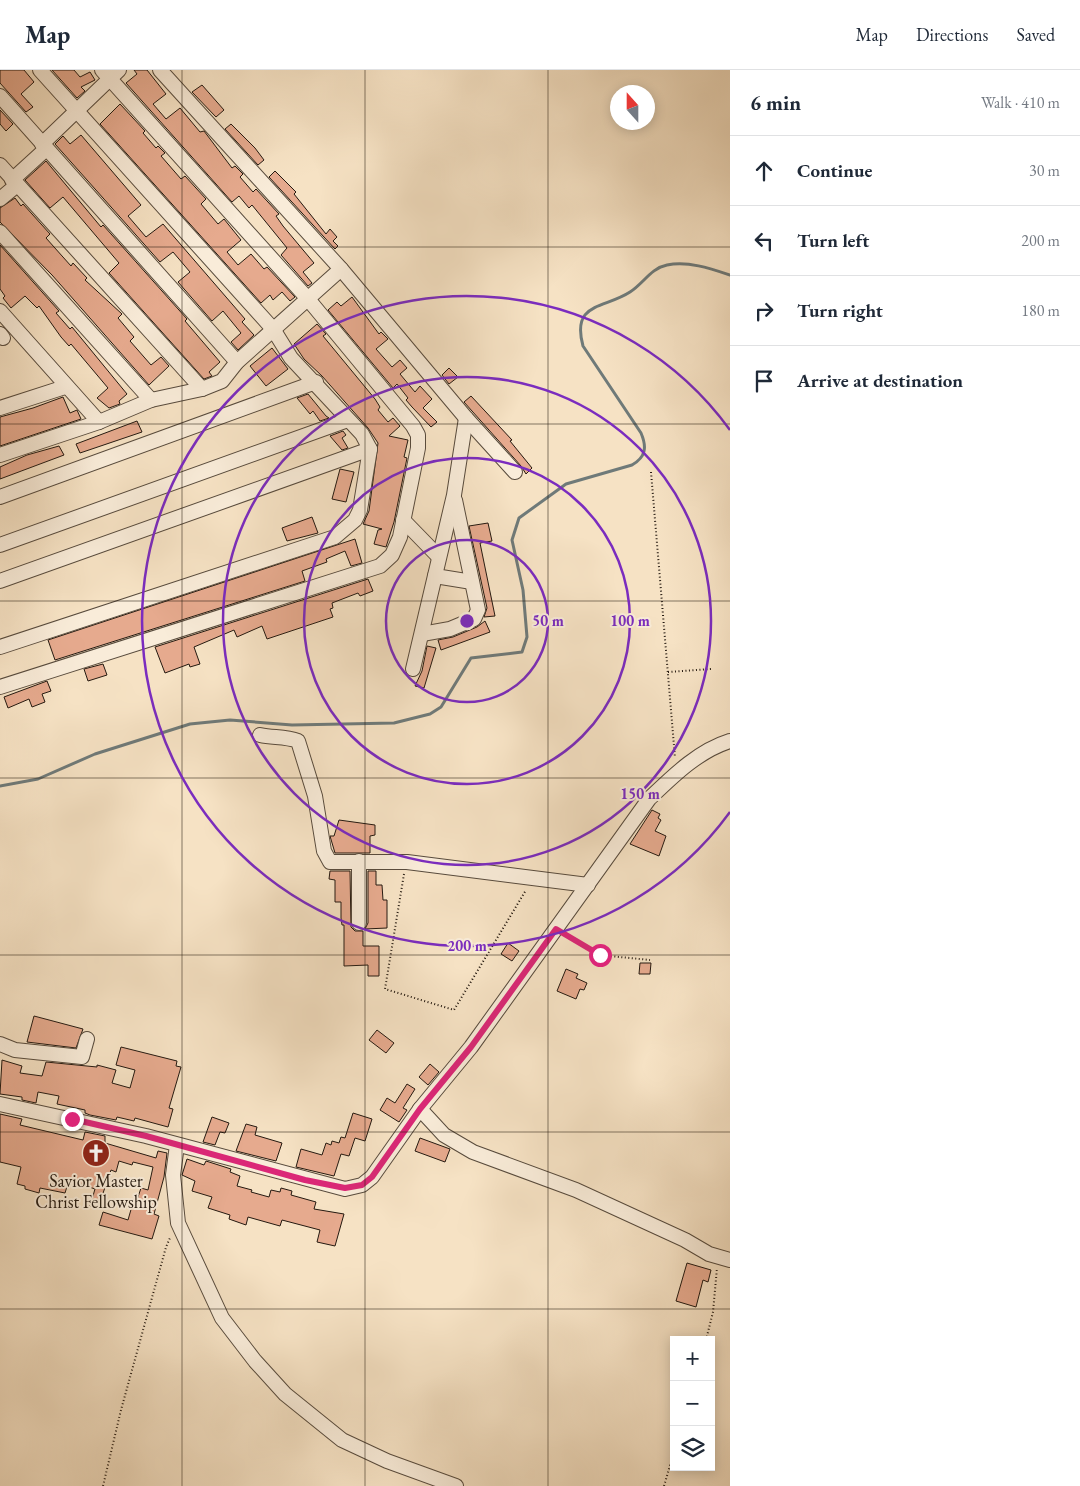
<!DOCTYPE html>
<html lang="en">
<head>
<meta charset="utf-8">
<style>
	:root { --surface:#fff; --page:#f2f2f3; --text:#1f2937; --muted:#747a83; --line:#e0e1e3 }
	body { margin:0; font-family:"EB Garamond",serif; background:var(--page); color:var(--text) }
	.controls { position:absolute; right:15px; bottom:15px; display:grid; overflow:hidden; border-radius:0px; box-shadow:0 2px 12px #0003 }
	.controls button { width:45px; height:45px; display:grid; place-items:center; padding:0; border:0; border-bottom:1px solid var(--line); background:var(--surface); color:var(--text); font:25px sans-serif }
	.compass { position:absolute; left:610px; top:15px; width:45px; height:45px; border-radius:50%; background:var(--surface); box-shadow:0 2px 12px #0003; rotate:339deg }
	.stop { position:absolute; width:15px; height:15px; margin:-11px; border:4px solid #db2777; border-radius:50%; background:#fff }
	.stop.end { background:#db2777; border-color:#fff; box-shadow:0 1px 5px #0008 }
	.list { margin:0; padding:0; list-style:none }
	h2 { display:flex; justify-content:space-between; align-items:center; height:65px; margin:0; padding:0 20px; font-size:21px }
	h2 small { font-size:16px; font-weight:400; color:var(--muted) }
	.list li { display:grid; grid-template-columns:32px 1fr auto; gap:15px; align-items:center; box-sizing:border-box; height:70px; padding:0 20px; border-top:1px solid var(--line) }
	.list b { display:block; font-size:19px; white-space:nowrap }
	.list em { font-size:16px; font-style:normal; color:var(--muted) }
	.icon { flex:none; width:28px; height:28px; fill:none; stroke:currentColor; stroke-width:2; stroke-linecap:round; stroke-linejoin:round }
	.map { position:relative; flex:none; width:730px; height:1416px; overflow:hidden }
	header { display:flex; align-items:center; gap:30px; box-sizing:border-box; height:70px; padding:0 25px; background:var(--surface); border-bottom:1px solid var(--line) }
	header strong { font-size:24px }
	nav { display:flex; gap:28px; margin-inline-start:auto; font-size:18px }
	main { display:flex }
	aside { flex:1; background:var(--surface) }
	.map>svg:first-child { display:block }
	.lines { fill:none; stroke-linecap:round; stroke-linejoin:round }
	.stream { stroke:#6f7a79; stroke-width:3 }
	.building { fill:#e6aa8e; stroke:#241910 }
	.minor-casing { stroke:#584b3d; stroke-width:16 }
	.path { stroke:#241910; stroke-width:2; stroke-dasharray:1 2.5; stroke-linecap:butt }
	.minor { stroke:#f9ecd9; stroke-width:14 }
	.route { stroke:#db2777; stroke-width:6 }
	.grid { fill:none; stroke:#241910; stroke-width:1; stroke-opacity:0.55 }
	.ring { fill:none; stroke:#7b2cbf; stroke-width:2.5 }
	.labels { text-anchor:middle; stroke-width:4; stroke-linejoin:round; paint-order:stroke }
	.poi-label { font-size:18px; fill:#241910; stroke:#f9ecd9 }
	.centre { fill:#7b2cbf; stroke:#f9ecd9; stroke-width:2.5 }
	.ring-label { font-size:15px; text-anchor:middle; font-weight:bold; fill:#7b2cbf; stroke:#f9ecd9; stroke-width:4; stroke-linejoin:round; paint-order:stroke }
</style>
</head>
<body>
<header>
<strong>Map</strong>
<nav><a>Map</a><a>Directions</a><a>Saved</a></nav>
</header>
<main>
<div class="map">
<svg width="730" height="1416" viewBox="0 0 730 1416">
	<rect width="100%" height="100%" fill="#f6e2c4"/>
	<filter id="stains"><feTurbulence type="fractalNoise" baseFrequency=".004" numOctaves="4"/><feColorMatrix values="0 0 0 0 .2 0 0 0 0 .09 0 0 0 0 .02 0 0 0 .5 -.17"/></filter>
	<radialGradient id="worn" r=".72"><stop offset=".6" stop-color="#630" stop-opacity="0"/><stop offset="1" stop-color="#630" stop-opacity=".3"/></radialGradient>
	<g class="lines">
		<path class="stream" d="M0,716L38,709L95,684L190,654L230,650L292,655L394,653L430,644L441,637L471,588L522,582L527,567L523,520L512,470L519,448L566,414L632,395C646,387 647,377 641,363L583,276C571,232 604,239 630,222C643,214 651,198 667,195C688,191 709,198 730,205"/>
	</g>
	<g class="building">
		<polygon points="0,0 24,0 34,12 21,24 33,37 26,42 0,13"/>
		<polygon points="52,0 74,0 80,7 90,2 95,10 81,17 85,21 77,28"/>
		<polygon points="134,0 147,0 166,24 153,34 166,49 180,38 200,62 204,61 232,98 235,96 243,104 240,107 253,122 256,119 279,144 276,146 283,156 314,193 303,202 312,213 308,216 281,185 287,178 252,135 249,138 239,126 232,132 126,13 137,4"/>
		<polygon points="202,15 224,40 216,47 192,22"/>
		<polygon points="120,34 145,61 143,63 156,78 158,76 165,83 161,86 181,109 185,106 206,129 201,134 218,154 224,149 241,170 227,182 238,195 251,184 264,199 267,197 295,227 290,231 282,222 273,230 270,225 261,233 100,54"/>
		<polygon points="0,40 13,54 6,61 0,54"/>
		<polygon points="231,54 255,78 264,90 258,95 225,59"/>
		<polygon points="81,65 141,135 128,146 146,167 163,154 245,249 242,252 254,265 238,280 231,272 241,263 223,241 212,251 178,212 190,202 173,182 160,192 55,74 63,66 70,74"/>
		<polygon points="46,91 101,157 103,155 187,249 185,251 220,292 209,302 212,306 204,309 109,203 119,193 63,127 50,138 25,110"/>
		<polygon points="275,101 296,122 294,124 326,164 330,159 337,167 333,171 338,176 335,179 269,107"/>
		<polygon points="15,128 21,136 23,134 50,164 46,168 71,196 73,193 87,208 85,210 122,244 118,248 134,267 130,271 151,295 161,287 169,296 149,315 52,205 0,152 0,138"/>
		<polygon points="0,175 59,241 56,243 70,259 72,257 113,307 127,324 119,331 120,334 109,338 97,328 108,318 71,274 69,276 61,267 39,236 37,238 25,226 11,238 3,228 5,226 0,219"/>
		<polygon points="352,227 379,264 381,262 388,269 376,279 392,297 400,290 407,298 400,304 415,322 420,316 432,329 423,338 437,352 431,357 412,337 406,330 408,328 397,314 393,318 328,240 337,232 341,236"/>
		<polygon points="317,254 326,264 323,266 375,329 380,337 378,340 388,352 393,348 400,356 389,366 408,370 404,387 407,388 394,452 386,477 374,474 378,460 382,459 363,454 369,441 378,373 368,358 322,306 304,289 294,274"/>
		<polygon points="272,278 288,299 266,316 250,296"/>
		<polygon points="449,298 458,307 449,314 442,305"/>
		<polygon points="308,324 326,346 329,348 320,351 313,341 310,344 297,328"/>
		<polygon points="471,326 512,370 510,371 532,398 526,404 521,396 464,332"/>
		<polygon points="63,327 70,343 77,340 81,349 0,376 0,347 33,338"/>
		<polygon points="137,351 142,362 80,383 76,374"/>
		<polygon points="343,361 346,365 342,368 348,378 342,380 330,366"/>
		<polygon points="59,376 64,385 0,409 0,397 27,385"/>
		<polygon points="340,399 354,402 346,432 332,429"/>
		<polygon points="312,447 318,463 287,471 282,458"/>
		<polygon points="488,453 492,471 480,473 495,546 484,547 487,538 469,456"/>
		<polygon points="355,469 362,493 351,496 345,481 326,489 327,492 302,501 305,511 55,590 48,570"/>
		<polygon points="368,509 373,521 360,526 358,523 332,533 333,538 330,539 333,547 267,569 262,556 237,567 234,560 194,577 200,594 190,597 189,594 165,603 155,577"/>
		<polygon points="485,551 490,562 441,580 438,570 453,567 477,557"/>
		<polygon points="427,576 436,578 424,618 415,616 422,601"/>
		<polygon points="103,594 107,605 88,611 84,599"/>
		<polygon points="47,611 51,621 42,624 45,632 32,637 29,629 8,638 4,627"/>
		<polygon points="652,740 660,744 658,748 661,750 655,761 666,766 659,786 630,774"/>
		<polygon points="339,750 375,755 375,765 370,766 370,783 335,783 330,766 334,766"/>
		<polygon points="330,801 350,801 351,857 355,861 363,861 363,876 379,876 379,906 368,906 368,895 344,896 344,855 342,855 341,848 341,832 335,832 335,810 329,809"/>
		<polygon points="368,801 376,801 376,815 382,815 383,830 387,830 387,858 365,859 368,853"/>
		<polygon points="508,873 519,881 512,891 501,884"/>
		<polygon points="640,893 651,893 650,904 639,904"/>
		<polygon points="566,899 578,904 576,908 587,913 584,920 580,919 576,929 557,921"/>
		<polygon points="34,946 83,959 76,978 27,972"/>
		<polygon points="377,960 394,973 386,983 369,970"/>
		<polygon points="121,977 177,991 176,996 181,997 169,1038 173,1039 168,1057 135,1048 134,1051 117,1047 116,1050 90,1045 85,1043 85,1040 57,1034 59,1026 38,1022 36,1033 22,1030 22,1027 0,1024 2,990 22,996 20,1003 42,1006 46,992 97,997 97,995 116,1000 112,1013 130,1018 135,1000 116,995"/>
		<polygon points="430,994 439,1002 428,1015 419,1007"/>
		<polygon points="407,1014 415,1019 403,1038 407,1040 399,1052 380,1040 387,1028 395,1033"/>
		<polygon points="353,1043 372,1049 365,1071 355,1068 349,1086 341,1084 334,1106 296,1097 301,1079 322,1085 326,1073 331,1075 332,1071 339,1073 341,1067 345,1068"/>
		<polygon points="0,1044 22,1049 20,1055 83,1070 85,1062 105,1066 105,1073 156,1088 158,1081 167,1083 164,1107 154,1144 159,1146 152,1169 99,1155 103,1142 128,1150 134,1129 137,1130 141,1118 148,1120 153,1097 133,1092 132,1095 119,1091 116,1102 111,1100 101,1129 104,1130 102,1139 90,1136 95,1119 69,1110 65,1123 40,1118 39,1123 25,1119 25,1116 17,1114 21,1097 0,1092"/>
		<polygon points="212,1047 229,1053 225,1063 220,1062 215,1075 203,1072"/>
		<polygon points="246,1054 257,1057 255,1065 282,1073 276,1091 236,1081"/>
		<polygon points="420,1068 450,1079 445,1092 415,1081"/>
		<polygon points="187,1089 204,1095 206,1091 231,1099 230,1102 240,1106 237,1116 252,1120 251,1122 269,1127 271,1120 280,1122 281,1118 292,1121 291,1125 316,1132 314,1139 344,1144 335,1176 317,1172 320,1160 282,1150 280,1156 248,1147 246,1155 229,1149 230,1145 208,1138 212,1127 192,1121 195,1111 182,1105"/>
		<polygon points="687,1193 711,1200 708,1212 703,1210 696,1237 676,1231"/>
	</g>
	<g class="lines">
		<g class="minor-casing">
			<g id="minor">
				<polyline points="160,0 341,199 466,348 515,402"/>
				<polyline points="0,26 237,292"/>
				<polyline points="42,74 119,0"/>
				<polyline points="0,95 202,319"/>
				<polyline points="12,110 46,79"/>
				<polyline points="0,129 17,115"/>
				<polyline points="0,162 151,330"/>
				<polyline points="0,241 99,352"/>
				<polyline points="0,264 3,268"/>
				<polyline points="0,338 65,317"/>
				<polyline points="0,385 99,352 151,330 202,319 222,311 237,292 341,199"/>
				<polyline points="0,427 316,312"/>
				<polyline points="403,450 438,486"/>
				<polyline points="0,475 348,350"/>
				<polyline points="435,506 472,512"/>
				<polyline points="0,511 370,379"/>
				<polyline points="422,564 450,559 474,549 478,540 455,430"/>
				<polyline points="0,577 335,467 355,450 360,440 370,379 362,364 291,288 273,259 40,0"/>
				<polyline points="413,599 454,425 466,348"/>
				<polyline points="0,617 380,496 392,485 400,467 418,378 418,365 413,356 308,229 102,0"/>
				<path d="M260,665C273,668 285,666 298,671L315,726L324,781L330,792H407L588,815"/>
				<polyline points="359,791 359,853"/>
				<polyline points="0,974 15,980 82,987 87,969"/>
				<path d="M0,1034L146,1066L345,1119L362,1115L372,1107L420,1039L471,977L649,729C673,706 698,681 730,671"/>
				<polyline points="420,1039 444,1065 473,1082 576,1120 685,1170 709,1184 730,1190"/>
				<polyline points="177,1075 173,1105 178,1153 222,1248 255,1291 285,1324 342,1370 387,1391 456,1416"/>
			</g>
		</g>
		<g class="path">
			<polyline points="651,402 675,688"/>
			<polyline points="668,602 711,599"/>
			<polyline points="404,804 385,919 454,940 526,820"/>
			<polyline points="567,866 600,885 650,890"/>
			<polyline points="706,1270 713,1242 717,1198"/>
			<polyline points="103,1416 121,1340 166,1177 170,1168"/>
			<polyline points="664,1416 674,1382"/>
		</g>
		<use href="#minor" class="minor"/>
	</g>
	<g class="lines">
		<polyline class="route" points="72,1049 146,1066 305,1110 345,1118 362,1115 372,1107 420,1039 471,977 556,859 600,885"/>
	</g>
	<path class="grid" d="M182,0V1416M365,0V1416M548,0V1416M0,177H730M0,354H730M0,531H730M0,708H730M0,885H730M0,1062H730M0,1239H730"/>
	<g class="ring">
		<circle cx="467" cy="551" r="81"/>
		<circle cx="467" cy="551" r="163"/>
		<circle cx="467" cy="551" r="244"/>
		<path d="M730 742A325 325 0 1 1 730 360"/>
	</g>
	<defs>
		<g id="church-disc" transform="scale(1.4375)"><circle r="9.5" fill="#8f2418" stroke="#f9ecd9"/><path d="M-1.2-6h2.4v3.5h3.3v2.4h-3.3V6h-2.4V-.1h-3.3v-2.4h3.3Z" fill="#fff"/></g>
	</defs>
	<g fill-rule="evenodd">
		<use href="#church-disc" x="96" y="1083"/>
	</g>
	<g class="labels">
		<g class="poi-label">
			<text x="96" y="1117">Savior Master<tspan x="96" dy="21">Christ Fellowship</tspan></text>
		</g>
	</g>
	<circle cx="467" cy="551" r="8" class="centre"/>
	<g class="ring-label">
		<text x="548" y="556">50 m</text>
		<text x="630" y="556">100 m</text>
		<text x="640" y="729">150 m</text>
		<text x="467" y="881">200 m</text>
	</g>
	<rect width="100%" height="100%" filter="url(#stains)"/>
	<rect width="100%" height="100%" fill="url(#worn)"/>
</svg>
<div class="controls">
<button>+</button>
<button>−</button>
<button><svg class="icon" aria-label="layers" viewBox="0 0 24 24"><path d="M12 4l9 5-9 5-9-5zM3 14l9 5 9-5"/></svg></button>
</div>
<svg class="compass" viewBox="-18 -18 36 36"><path d="M0-13l5 13h-10z" fill="#e53935"/><path d="M0 13l5-13h-10z" fill="#747a83"/></svg>
<div class="stop" style="left:600px;top:885px"></div>
<div class="stop end" style="left:72px;top:1049px"></div>
</div>
<aside>
<h2>6 min<small>Walk · 410 m</small></h2>
<ul class="list">
<li><svg class="icon" aria-label="ahead" viewBox="0 0 24 24"><path d="M12 20V5M6 11l6-6 6 6"/></svg><div><b>Continue</b></div><em>30 m</em></li>
<li><svg class="icon" aria-label="left" viewBox="0 0 24 24"><path d="M17 20v-9H6M10 6l-5 5 5 5"/></svg><div><b>Turn left</b></div><em>200 m</em></li>
<li><svg class="icon" aria-label="right" viewBox="0 0 24 24"><path d="M7 20v-9h11M14 6l5 5-5 5"/></svg><div><b>Turn right</b></div><em>180 m</em></li>
<li><svg class="icon" aria-label="arrive" viewBox="0 0 24 24"><path d="M6 21V4h12l-3 4 3 4H6"/></svg><div><b>Arrive at destination</b></div></li>
</ul>
</aside>
</main>
</body>
</html>
